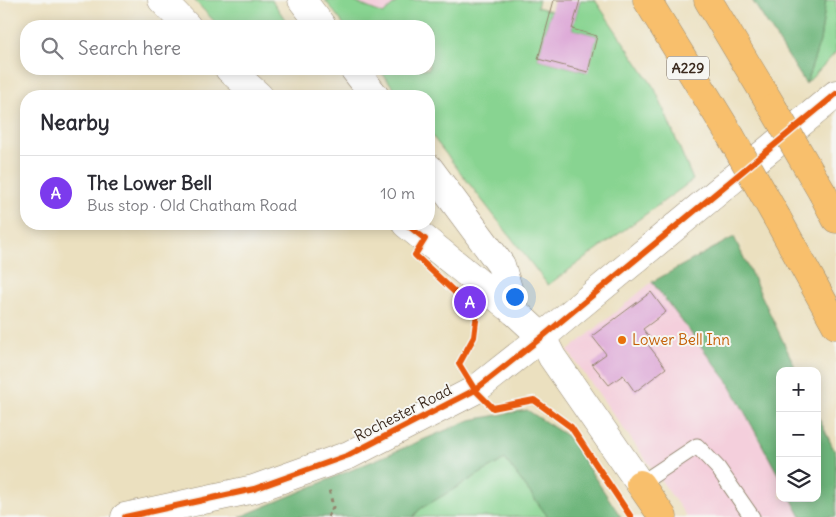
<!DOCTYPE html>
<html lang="en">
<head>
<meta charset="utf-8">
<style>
	:root { --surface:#fff; --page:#f2f2f3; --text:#2b2b33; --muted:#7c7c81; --line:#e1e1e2; --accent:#7c3aed }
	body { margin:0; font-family:Delius,sans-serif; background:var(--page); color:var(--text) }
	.controls { position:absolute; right:15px; bottom:15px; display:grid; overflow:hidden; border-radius:10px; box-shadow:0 2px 12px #0003 }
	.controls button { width:45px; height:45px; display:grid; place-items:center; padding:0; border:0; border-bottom:1px solid var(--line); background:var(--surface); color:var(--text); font:25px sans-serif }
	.you { position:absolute; left:514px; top:296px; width:18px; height:18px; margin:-12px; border:4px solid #fff; border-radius:50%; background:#1a73e8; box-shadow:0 0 0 8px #1a73e833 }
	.badge { display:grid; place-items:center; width:32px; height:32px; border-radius:50%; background:var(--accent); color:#fff; font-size:16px; font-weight:700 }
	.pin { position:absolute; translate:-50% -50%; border:2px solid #fff; box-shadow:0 1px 5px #0006 }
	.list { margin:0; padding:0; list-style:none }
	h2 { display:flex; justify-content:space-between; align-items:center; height:65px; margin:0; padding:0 20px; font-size:21px }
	h2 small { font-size:16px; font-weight:400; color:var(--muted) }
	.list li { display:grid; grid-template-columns:32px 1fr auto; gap:15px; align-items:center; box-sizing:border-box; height:75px; padding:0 20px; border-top:1px solid var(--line) }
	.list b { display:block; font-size:19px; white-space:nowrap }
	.list p { margin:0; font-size:16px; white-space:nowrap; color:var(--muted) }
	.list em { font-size:16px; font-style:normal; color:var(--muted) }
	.icon { flex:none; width:28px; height:28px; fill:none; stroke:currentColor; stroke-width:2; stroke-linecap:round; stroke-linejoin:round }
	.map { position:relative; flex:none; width:836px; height:517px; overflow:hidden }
	.search { position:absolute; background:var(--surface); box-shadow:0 2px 12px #0003; left:20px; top:20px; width:415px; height:55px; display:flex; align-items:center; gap:12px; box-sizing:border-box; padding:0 18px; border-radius:20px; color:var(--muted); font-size:19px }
	.panel { position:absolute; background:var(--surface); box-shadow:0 2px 12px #0003; left:20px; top:90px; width:415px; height:140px; border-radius:20px }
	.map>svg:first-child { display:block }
	.built { fill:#f4cfdc }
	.green { fill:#88d491; stroke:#627f58 }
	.forest { fill:#6eb67b; stroke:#54704c }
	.building { fill:#deabd8 }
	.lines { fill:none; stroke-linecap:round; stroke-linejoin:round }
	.service-casing { stroke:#93856e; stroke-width:17 }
	.minor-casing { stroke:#93856e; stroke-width:29 }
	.tertiary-casing { stroke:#93856e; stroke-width:29 }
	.trunk-casing { stroke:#93856e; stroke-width:29 }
	.path { stroke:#93856e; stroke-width:3; stroke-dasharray:4 4; stroke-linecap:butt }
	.service { stroke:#fff; stroke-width:15 }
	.minor { stroke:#fff; stroke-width:28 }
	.tertiary { stroke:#fff; stroke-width:28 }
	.trunk { stroke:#f8bf6c; stroke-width:28 }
	.trunk-bridge-casing { stroke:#93856e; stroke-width:29; stroke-linecap:butt }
	.trunk-bridge { stroke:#f8bf6c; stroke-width:28 }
	.cycleway-casing { stroke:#f6f6f2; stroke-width:9 }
	.cycleway { stroke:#e8590c; stroke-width:6 }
	.food-dot { fill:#e8710a; stroke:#f6f6f2; stroke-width:2 }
	.labels { text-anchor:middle; stroke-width:4; stroke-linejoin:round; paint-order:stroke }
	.shield { fill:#f6f6f2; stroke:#73675e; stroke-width:1 }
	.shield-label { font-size:14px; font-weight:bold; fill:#3b2a1e }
	.food-label { font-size:15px; fill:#c56008; stroke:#f6f6f2; text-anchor:start }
	.street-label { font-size:15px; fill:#3b2a1e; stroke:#f6f6f2 }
</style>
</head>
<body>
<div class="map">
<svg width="836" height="517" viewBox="0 0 836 517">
	<rect width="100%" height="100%" fill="#f6f6f2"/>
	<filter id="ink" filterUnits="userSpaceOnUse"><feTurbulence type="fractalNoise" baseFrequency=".02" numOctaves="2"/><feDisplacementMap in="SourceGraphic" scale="10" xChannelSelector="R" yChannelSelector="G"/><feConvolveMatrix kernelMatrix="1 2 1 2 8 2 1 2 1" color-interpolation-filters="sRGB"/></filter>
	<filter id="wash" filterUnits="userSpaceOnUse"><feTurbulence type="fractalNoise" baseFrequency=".0096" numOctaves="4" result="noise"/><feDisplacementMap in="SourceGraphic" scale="20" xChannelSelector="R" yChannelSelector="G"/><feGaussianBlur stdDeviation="1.12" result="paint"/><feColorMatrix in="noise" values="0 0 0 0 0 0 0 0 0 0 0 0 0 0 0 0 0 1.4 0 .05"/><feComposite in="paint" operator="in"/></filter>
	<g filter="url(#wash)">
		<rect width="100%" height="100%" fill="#ebe0bf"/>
		<g class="built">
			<polygon points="350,0 399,0 383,15"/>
			<polygon points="652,282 729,383 780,478 780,498 791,498 801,517 687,517 568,351"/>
		</g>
		<g class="green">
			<polygon points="194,0 272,0 288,24 286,26 219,26"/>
			<polygon points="325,0 350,0 383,14 399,0 539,0 537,7 551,11 538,59 587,72 597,36 572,29 580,0 595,0 655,89 693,180 548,285 429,132 429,96 400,96 379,69 429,69 429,26 345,26"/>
			<polygon points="826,0 836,0 836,52 806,84 820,41"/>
			<polygon points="505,459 548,517 413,517 420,509"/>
		</g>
		<g class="forest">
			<polygon points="752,0 826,0 820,41 806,84"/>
			<polygon points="734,237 797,371 780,371 780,478 729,383 652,282"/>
			<polygon points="527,410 567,436 621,517 548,517 505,459 420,509 413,517 240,517 470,420"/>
			<polygon points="817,414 836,454 836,517 801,517 791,498 817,498"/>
		</g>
		<g id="blocks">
			<g class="building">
				<polygon points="554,0 580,0 572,29 597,36 588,72 538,59"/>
				<polygon points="651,292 666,312 643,329 650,338 646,342 666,368 635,392 623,375 609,385 592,364 606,354 592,336"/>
			</g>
		</g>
	</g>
	<g filter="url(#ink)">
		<use href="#blocks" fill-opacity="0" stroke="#93856e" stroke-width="1"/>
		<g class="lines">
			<g class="service-casing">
				<polyline id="service" points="640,484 697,446 718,468 752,517"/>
			</g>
			<g class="minor-casing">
				<g id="minor">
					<polyline points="302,0 322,26"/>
					<polyline points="354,69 375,96"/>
					<polyline points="429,168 501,265 515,312"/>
				</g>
			</g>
			<g class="tertiary-casing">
				<g id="tertiary">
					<polyline points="162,0 187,26"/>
					<polyline points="229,69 259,96"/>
					<polyline points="406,224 515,312 542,337 552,357 640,484"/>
					<polyline points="125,517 254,489 349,455 475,390 542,337 836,94"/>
				</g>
			</g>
			<g class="trunk-casing">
				<g id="trunk">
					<polyline points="647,0 730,135"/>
					<polyline points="708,0 773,108"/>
					<polyline points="823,194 836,219"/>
					<polyline points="777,218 836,325"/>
					<polyline points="640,484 663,517"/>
				</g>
			</g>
			<polyline class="path" points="328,517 333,507 329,489"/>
			<use href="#service" class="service"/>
			<use href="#minor" class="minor"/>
			<use href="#tertiary" class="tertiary"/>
			<use href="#trunk" class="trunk"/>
			<g class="trunk-bridge-casing">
				<g id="trunk-bridge">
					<polyline points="773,108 823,194"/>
					<polyline points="730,135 777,218"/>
				</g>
			</g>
			<use href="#trunk-bridge" class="trunk-bridge"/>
			<g class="cycleway-casing">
				<g id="cycleway">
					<polyline points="406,224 425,239 415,255 477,313 474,337 459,364 475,390 493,408 534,400 571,427 631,517"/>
					<polyline points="125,517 254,489 349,455 475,390 542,337 836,94"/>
				</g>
			</g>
			<use href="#cycleway" class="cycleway"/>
		</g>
	</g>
	<circle class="food-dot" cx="622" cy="340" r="5"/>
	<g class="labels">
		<rect class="shield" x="667" y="56.5" width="42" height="23" rx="4"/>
		<g class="shield-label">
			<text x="688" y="73">A229</text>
		</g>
		<g class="food-label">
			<text x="632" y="345">Lower Bell Inn</text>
		</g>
		<g class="street-label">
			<text transform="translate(403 413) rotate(-27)" y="5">Rochester Road</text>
		</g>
	</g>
</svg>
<div class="controls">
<button>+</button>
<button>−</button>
<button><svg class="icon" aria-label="layers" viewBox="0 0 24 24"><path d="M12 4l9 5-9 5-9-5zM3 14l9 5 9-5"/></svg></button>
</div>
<div class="you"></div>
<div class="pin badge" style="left:470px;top:302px">A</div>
<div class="search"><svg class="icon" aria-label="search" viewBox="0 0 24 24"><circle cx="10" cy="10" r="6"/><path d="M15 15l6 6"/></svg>Search here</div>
<section class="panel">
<h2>Nearby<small></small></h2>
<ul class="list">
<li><span class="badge">A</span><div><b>The Lower Bell</b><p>Bus stop · Old Chatham Road</p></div><em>10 m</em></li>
</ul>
</section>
</div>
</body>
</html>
